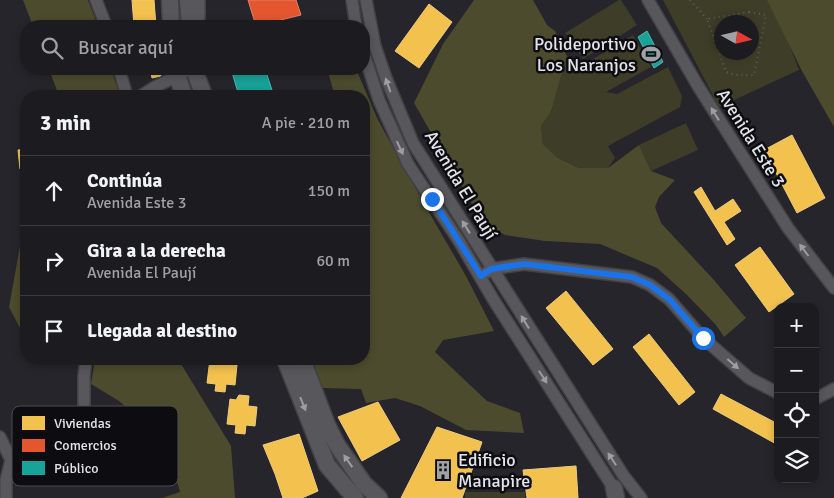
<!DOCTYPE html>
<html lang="es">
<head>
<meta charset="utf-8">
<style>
	:root { --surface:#1c1c20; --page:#29292d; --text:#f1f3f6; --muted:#a0a1a5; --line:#3a3a3e }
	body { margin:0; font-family:Signika,sans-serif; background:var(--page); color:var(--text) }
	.controls { position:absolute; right:15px; bottom:15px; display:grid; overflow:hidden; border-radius:10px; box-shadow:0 2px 8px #0003 }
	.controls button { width:45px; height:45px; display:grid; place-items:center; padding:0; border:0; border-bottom:1px solid var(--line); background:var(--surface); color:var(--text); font:25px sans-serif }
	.compass { position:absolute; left:714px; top:15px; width:45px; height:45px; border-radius:50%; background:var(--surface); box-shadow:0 2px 8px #0003; rotate:98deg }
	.stop { position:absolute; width:15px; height:15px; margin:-11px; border:4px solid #1a73e8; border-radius:50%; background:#fff }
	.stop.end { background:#1a73e8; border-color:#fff; box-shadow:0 1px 5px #0008 }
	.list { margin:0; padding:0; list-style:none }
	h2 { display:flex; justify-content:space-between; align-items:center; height:65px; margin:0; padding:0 20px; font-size:21px }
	h2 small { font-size:16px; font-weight:400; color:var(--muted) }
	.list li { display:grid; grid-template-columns:32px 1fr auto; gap:15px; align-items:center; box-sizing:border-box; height:70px; padding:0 20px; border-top:1px solid var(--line) }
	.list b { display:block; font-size:19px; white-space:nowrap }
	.list p { margin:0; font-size:16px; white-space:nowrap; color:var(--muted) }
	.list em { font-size:16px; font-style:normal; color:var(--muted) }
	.icon { flex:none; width:28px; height:28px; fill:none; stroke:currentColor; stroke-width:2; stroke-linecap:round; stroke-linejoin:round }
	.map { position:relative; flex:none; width:834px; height:498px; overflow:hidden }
	.search { position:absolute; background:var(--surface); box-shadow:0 2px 8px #0003; left:20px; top:20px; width:350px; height:55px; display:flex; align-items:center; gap:12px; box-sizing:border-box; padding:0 18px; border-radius:20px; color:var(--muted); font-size:19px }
	.panel { position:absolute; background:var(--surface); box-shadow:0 2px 8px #0003; left:20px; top:90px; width:350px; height:275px; border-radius:20px }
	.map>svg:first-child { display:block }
	.green { fill:#3e3d28; fill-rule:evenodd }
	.forest { fill:#4c4b2d }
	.homes { fill:#f2c14e; stroke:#eecb7d }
	.shops { fill:#e4572e; stroke:#e48166 }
	.public { fill:#17a398; stroke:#54b6b1 }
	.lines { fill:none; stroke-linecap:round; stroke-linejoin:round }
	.street-casing { stroke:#414146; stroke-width:14 }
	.secondary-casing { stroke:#414146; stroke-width:19 }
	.path { stroke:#5e5e61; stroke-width:2; stroke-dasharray:1 4; stroke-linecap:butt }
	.street { stroke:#57575c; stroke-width:11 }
	.secondary { stroke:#57575c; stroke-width:16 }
	.oneway { fill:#9d9da3 }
	.route { stroke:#1a73e8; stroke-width:6 }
	.labels { text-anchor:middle; stroke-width:5; stroke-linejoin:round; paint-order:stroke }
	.poi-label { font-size:18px; fill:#e3e3ea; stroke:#0d0d11; text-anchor:end }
	.street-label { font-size:18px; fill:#e3e3ea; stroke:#0d0d11 }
	.key { fill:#0d0d11; stroke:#4d4d52; stroke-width:1 }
	.key-label { font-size:14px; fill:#e3e3ea }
</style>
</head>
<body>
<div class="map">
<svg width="834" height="498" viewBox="0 0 834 498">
	<rect width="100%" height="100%" fill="#25252b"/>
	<g class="green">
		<polygon points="619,0 621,0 637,25 583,59 565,33"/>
		<path d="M663,0H772L799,70L719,107ZM722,22H752V52H722Z"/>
		<polygon points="633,35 651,67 606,92 617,94 668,67 682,96 680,107 608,146 615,158 608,168 579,168 558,158 543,144 541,126 551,112 567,56 588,62"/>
		<polygon points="686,123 698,150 651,171 639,145"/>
		<rect x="465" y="492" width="60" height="6"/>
	</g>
	<g class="forest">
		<polygon points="23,0 88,0 98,26 33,26"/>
		<polygon points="474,0 533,0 547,25 555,31 567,56 551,112 541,126 543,144 558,158 579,168 608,168 639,145 651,171 675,180 659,197 655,207 661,223 713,279 746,318 724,337 716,325 686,294 657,268 600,244 545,241 505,235 489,226 476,211 414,103 443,44"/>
		<polygon points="767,0 834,0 834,127 802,71"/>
		<polygon points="49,69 111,69 120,96 59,96"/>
		<polygon points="327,69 356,69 378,120 430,214 466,276 494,331 443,340 435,352 487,401 520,413 524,433 466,430 420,406 395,398 366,403 361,389 322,388 312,359 364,359 364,96 335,96"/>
		<polygon points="26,220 26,331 22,332 9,307 24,224"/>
		<polygon points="95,359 178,359 231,446 235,498 162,498 180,492 166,442 119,401 91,384"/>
	</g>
	<g class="homes">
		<polygon points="132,0 154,0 156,26 134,26"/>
		<polygon points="429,4 452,22 419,68 395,51"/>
		<polygon points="150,69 159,69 161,76 152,78"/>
		<polygon points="792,135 825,198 797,213 764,150"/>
		<polygon points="26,149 26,169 20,169 18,150"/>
		<polygon points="701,187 715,211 733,199 741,211 724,222 735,239 727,245 694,192"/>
		<polygon points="760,247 794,294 769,312 735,265"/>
		<polygon points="566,291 613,349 593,365 546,308"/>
		<polygon points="649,334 695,392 679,405 633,347"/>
		<polygon points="210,359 229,359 229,364 237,365 235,385 226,384 225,392 215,391 216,384 207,383"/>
		<polygon points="721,394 778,424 778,445 713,409"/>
		<polygon points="239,395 249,396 248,406 257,407 255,426 246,425 245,434 235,433 236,425 227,424 230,399 236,400"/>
		<polygon points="378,402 400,440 362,461 338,417"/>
		<polygon points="437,427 482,442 462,498 401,498"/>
		<polygon points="299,434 318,491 302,498 283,498 275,474 263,445"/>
		<polygon points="576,466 578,498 527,498 523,470"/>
	</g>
	<polygon class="shops" points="248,0 296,0 301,15 256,26"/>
	<g class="public">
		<polygon points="647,31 663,62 654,68 638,37"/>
		<polygon points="231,69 265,69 274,96 239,96"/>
	</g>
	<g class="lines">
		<g class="street-casing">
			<g id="street">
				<polyline points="96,0 106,26"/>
				<polyline points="352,0 356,26"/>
				<polyline points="366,0 375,46 386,78 413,143 623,475 641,498"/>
				<polyline points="648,0 698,86 788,228 834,288"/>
				<polyline points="197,26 199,17 199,0"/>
				<polyline points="364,54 379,100 408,164 459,241 493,299 618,495"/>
				<polyline points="119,69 127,96"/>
				<polyline points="141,96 155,87 183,73"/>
				<polyline points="487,272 491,269 524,264 632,277 650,285 669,299 703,338 749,378 778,393"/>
				<polyline points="815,399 834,389"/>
				<polyline points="0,437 11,460 28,464 53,462 77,449 84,433 84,376 86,359"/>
				<polyline points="77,449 93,458 105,457 144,448"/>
				<polyline points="6,498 6,480 11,460"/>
			</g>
		</g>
		<g class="secondary-casing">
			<g id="secondary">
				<polyline points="170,0 171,26"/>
				<polyline points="188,0 190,26"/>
				<polyline points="175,69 184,96"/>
				<polyline points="194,69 204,96"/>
				<polyline points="285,359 327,465 355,498"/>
				<polyline points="302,359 327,425 337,445 364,484 379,498"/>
				<polyline points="614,488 616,498"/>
			</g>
		</g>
		<g class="path">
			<polyline points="690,0 707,19"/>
			<polygon points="749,12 766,15 754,75 736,75 726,72 707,19"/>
			<polyline points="278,21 280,26"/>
		</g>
		<use href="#street" class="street"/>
		<use href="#secondary" class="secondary"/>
	</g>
	<defs><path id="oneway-solid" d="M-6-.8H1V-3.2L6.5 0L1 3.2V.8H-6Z" transform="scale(1.25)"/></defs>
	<g class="oneway">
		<use href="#oneway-solid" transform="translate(388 85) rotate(-110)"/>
		<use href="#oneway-solid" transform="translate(715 114) rotate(-122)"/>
		<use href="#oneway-solid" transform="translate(400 148) rotate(65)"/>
		<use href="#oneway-solid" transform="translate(466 227) rotate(-122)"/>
		<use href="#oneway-solid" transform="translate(804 250) rotate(-127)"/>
		<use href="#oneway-solid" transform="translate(525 322) rotate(-122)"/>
		<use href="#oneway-solid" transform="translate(733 364) rotate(41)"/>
		<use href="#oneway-solid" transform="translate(543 377) rotate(57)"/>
		<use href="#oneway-solid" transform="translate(303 404) rotate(68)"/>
		<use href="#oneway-solid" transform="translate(612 459) rotate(-123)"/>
		<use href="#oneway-solid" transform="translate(348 461) rotate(-125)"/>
	</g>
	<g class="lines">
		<polyline class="route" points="432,199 481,276 491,269 524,264 632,277 650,285 669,299 703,338"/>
	</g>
	<defs>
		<g id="stadium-bare" transform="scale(1.5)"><path d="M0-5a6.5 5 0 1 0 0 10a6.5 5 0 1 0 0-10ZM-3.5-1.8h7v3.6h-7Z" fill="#a0a0a7" stroke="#0d0d11" stroke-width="2.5" paint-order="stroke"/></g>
		<g id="building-bare" transform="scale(1.5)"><path d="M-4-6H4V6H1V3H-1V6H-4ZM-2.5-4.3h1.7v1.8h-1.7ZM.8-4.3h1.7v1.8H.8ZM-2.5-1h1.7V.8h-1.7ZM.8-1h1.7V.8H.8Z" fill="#a0a0a7" stroke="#0d0d11" stroke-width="2.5" paint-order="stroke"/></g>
	</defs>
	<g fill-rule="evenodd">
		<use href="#stadium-bare" x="651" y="54"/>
		<use href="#building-bare" x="443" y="470"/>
	</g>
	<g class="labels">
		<g class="poi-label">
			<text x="636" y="50">Polideportivo<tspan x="636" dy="21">Los Naranjos</tspan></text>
			<text x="458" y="466" text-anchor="start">Edificio<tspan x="458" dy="21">Manapire</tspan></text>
		</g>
		<g class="street-label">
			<text transform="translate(751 138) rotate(58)" y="6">Avenida Este 3</text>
			<text transform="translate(461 185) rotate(59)" y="6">Avenida El Paují</text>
		</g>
	</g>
	<rect x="12" y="406" width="166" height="80" rx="8" class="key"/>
	<rect x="22" y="416" width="23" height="14" fill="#f2c14e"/>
	<rect x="22" y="439" width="23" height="13" fill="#e4572e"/>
	<rect x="22" y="461" width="23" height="14" fill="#17a398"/>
	<g class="key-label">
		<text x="54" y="428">Viviendas</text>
		<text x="54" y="450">Comercios</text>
		<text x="54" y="473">Público</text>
	</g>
</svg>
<div class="controls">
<button>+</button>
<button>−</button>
<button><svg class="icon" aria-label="locate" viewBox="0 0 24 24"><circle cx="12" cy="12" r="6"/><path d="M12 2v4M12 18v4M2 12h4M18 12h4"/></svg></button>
<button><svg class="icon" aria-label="layers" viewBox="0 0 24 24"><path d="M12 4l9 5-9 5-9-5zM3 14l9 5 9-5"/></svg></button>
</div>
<svg class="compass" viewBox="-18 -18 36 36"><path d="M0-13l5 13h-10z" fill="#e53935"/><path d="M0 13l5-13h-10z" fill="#a0a1a5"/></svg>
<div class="stop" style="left:703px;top:338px"></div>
<div class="stop end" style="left:432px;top:199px"></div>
<div class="search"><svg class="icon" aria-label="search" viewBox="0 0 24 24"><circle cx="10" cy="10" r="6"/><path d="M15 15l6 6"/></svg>Buscar aquí</div>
<section class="panel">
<h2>3 min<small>A pie · 210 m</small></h2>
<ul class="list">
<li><svg class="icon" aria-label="ahead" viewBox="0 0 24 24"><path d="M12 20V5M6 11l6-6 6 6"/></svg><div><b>Continúa</b><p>Avenida Este 3</p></div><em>150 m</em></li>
<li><svg class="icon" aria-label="right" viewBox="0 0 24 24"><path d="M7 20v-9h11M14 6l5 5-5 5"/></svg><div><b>Gira a la derecha</b><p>Avenida El Paují</p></div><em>60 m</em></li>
<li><svg class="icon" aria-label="arrive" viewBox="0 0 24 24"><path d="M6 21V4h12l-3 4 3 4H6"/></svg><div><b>Llegada al destino</b></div></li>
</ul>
</section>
</div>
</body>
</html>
